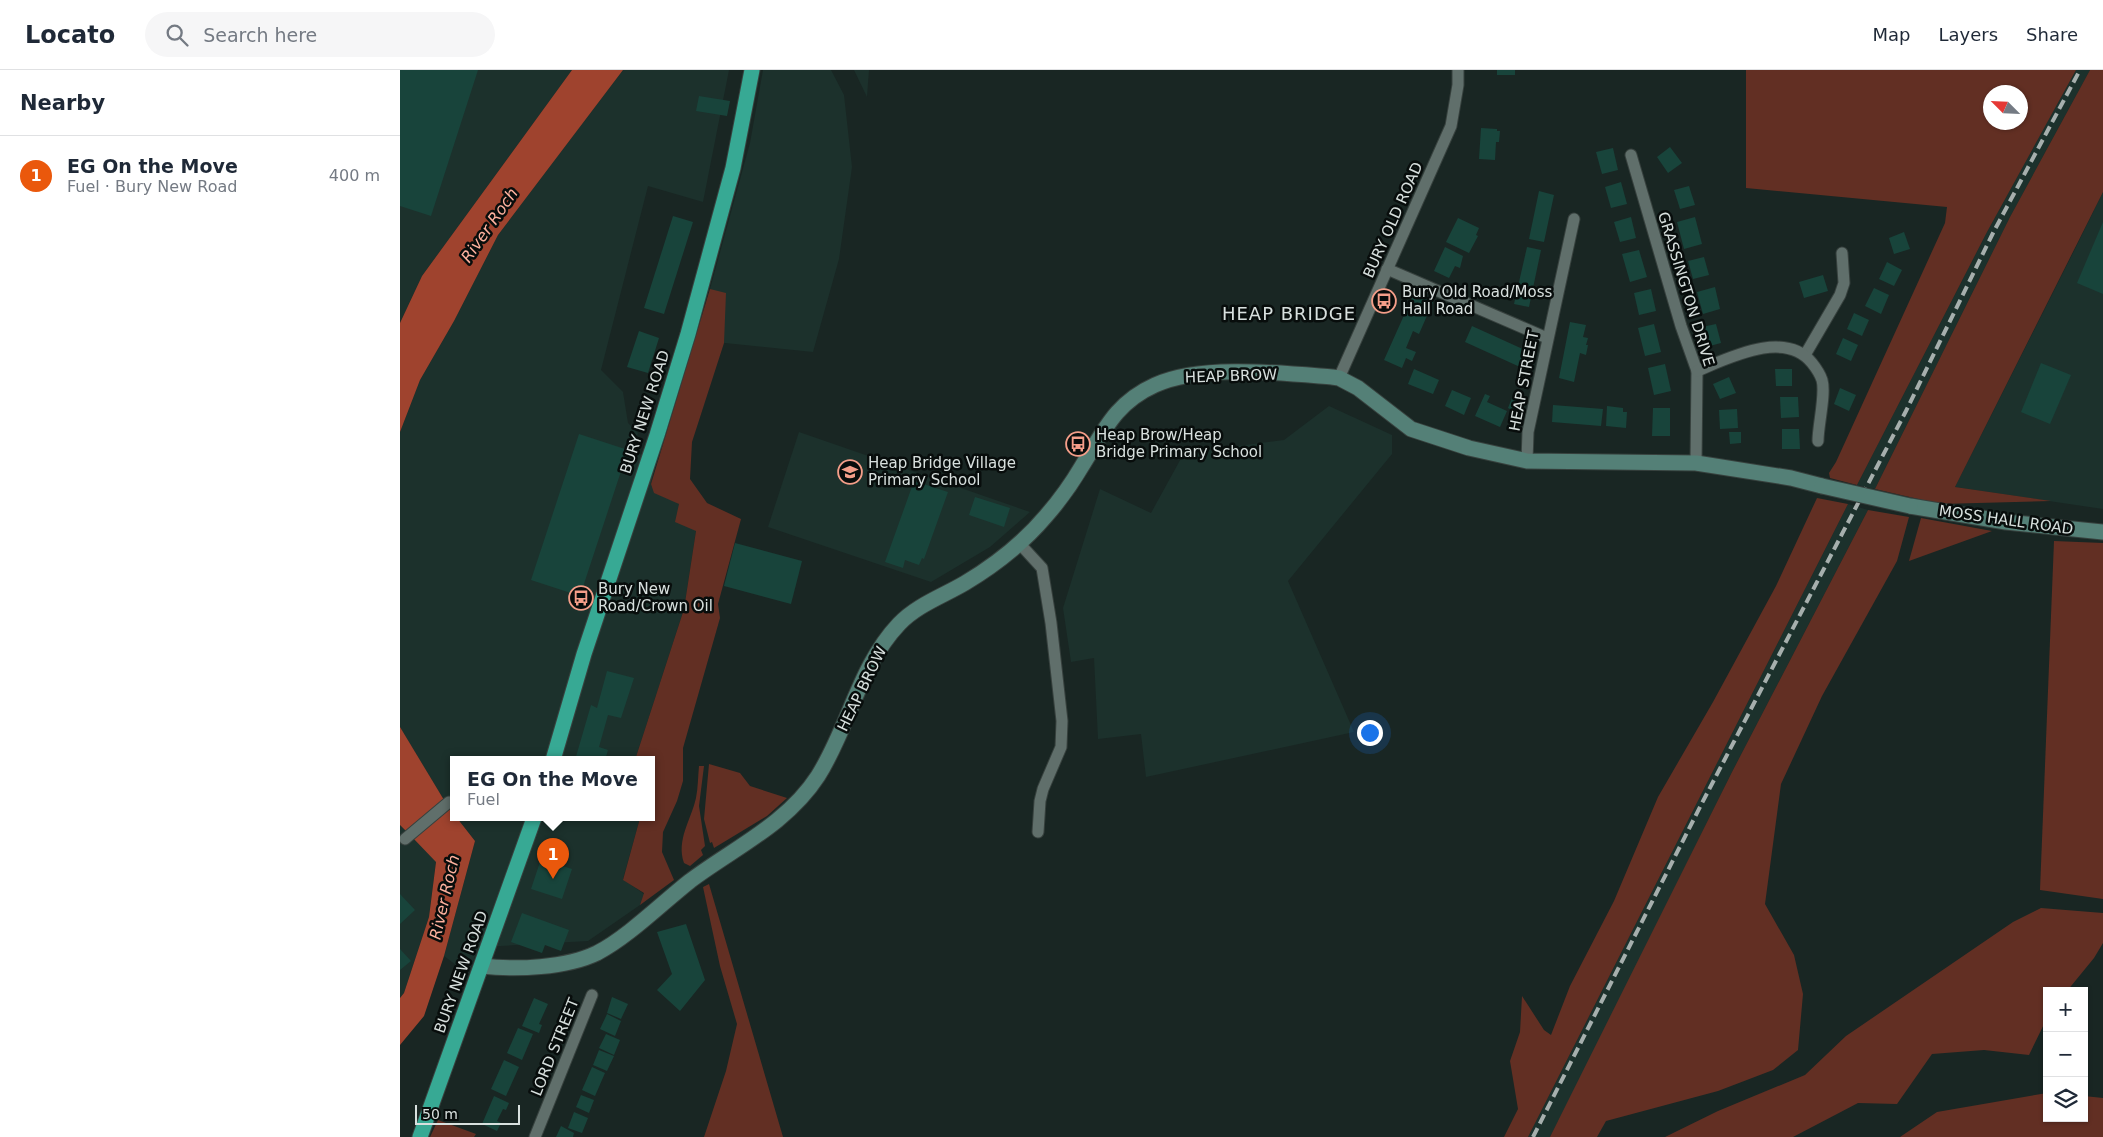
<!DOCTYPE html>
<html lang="en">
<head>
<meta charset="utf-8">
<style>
	:root { --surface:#fff; --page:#f6f6f7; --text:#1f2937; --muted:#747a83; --line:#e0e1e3; --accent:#ea580c }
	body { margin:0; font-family:"DejaVu Sans",sans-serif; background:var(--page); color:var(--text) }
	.controls { position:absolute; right:15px; bottom:15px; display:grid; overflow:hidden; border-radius:0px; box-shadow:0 1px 4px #0004 }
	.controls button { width:45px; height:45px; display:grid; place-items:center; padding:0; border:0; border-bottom:1px solid var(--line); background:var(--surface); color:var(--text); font:25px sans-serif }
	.compass { position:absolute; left:1583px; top:15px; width:45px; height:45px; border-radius:50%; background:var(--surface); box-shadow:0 1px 4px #0004; rotate:294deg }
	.scale { position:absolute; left:15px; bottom:12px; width:105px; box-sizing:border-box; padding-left:5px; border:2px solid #d8e0de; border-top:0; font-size:14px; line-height:18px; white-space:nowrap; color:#d8e0de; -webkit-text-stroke:4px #080d0c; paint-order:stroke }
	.you { position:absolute; left:969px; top:662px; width:18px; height:18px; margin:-12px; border:4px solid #fff; border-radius:50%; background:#1a73e8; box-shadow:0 0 0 8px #1a73e833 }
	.badge { display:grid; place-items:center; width:32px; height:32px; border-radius:50%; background:var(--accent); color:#fff; font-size:16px; font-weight:700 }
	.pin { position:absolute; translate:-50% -41px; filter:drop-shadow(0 1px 2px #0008) }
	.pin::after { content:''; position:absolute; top:26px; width:18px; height:15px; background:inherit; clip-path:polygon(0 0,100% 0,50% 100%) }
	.popup { position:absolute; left:50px; top:686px; width:205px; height:65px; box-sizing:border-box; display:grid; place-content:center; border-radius:0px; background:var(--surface); filter:drop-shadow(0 1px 4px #0005); font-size:16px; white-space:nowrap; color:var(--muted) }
	.popup b { font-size:19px; color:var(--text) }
	.popup::after { content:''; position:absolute; left:50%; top:100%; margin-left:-10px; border:10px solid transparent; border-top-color:var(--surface) }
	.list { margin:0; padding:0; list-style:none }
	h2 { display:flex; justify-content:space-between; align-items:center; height:65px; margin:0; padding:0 20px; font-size:21px }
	h2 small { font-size:16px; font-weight:400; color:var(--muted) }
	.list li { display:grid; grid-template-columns:32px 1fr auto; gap:15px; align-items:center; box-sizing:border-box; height:80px; padding:0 20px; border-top:1px solid var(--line) }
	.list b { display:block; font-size:19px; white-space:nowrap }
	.list p { margin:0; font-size:16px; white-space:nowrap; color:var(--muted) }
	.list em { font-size:16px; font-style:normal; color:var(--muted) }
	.icon { flex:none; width:28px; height:28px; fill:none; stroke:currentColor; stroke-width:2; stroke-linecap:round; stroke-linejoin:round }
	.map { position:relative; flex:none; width:1703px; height:1067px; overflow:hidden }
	header { display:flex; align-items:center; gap:30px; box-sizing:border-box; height:70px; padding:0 25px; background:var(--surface); border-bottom:1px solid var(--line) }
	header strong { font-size:24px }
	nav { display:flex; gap:28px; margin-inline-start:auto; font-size:18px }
	.search { width:350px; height:45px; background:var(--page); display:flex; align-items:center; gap:12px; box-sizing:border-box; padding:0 18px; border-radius:28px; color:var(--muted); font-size:19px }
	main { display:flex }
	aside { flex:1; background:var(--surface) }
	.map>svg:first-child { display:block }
	.built { fill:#1c312c }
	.green { fill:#622f23; fill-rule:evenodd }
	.water { fill:#9f432e }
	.building { fill:#18443b }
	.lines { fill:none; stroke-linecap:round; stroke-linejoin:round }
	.street-casing { stroke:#37413e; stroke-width:13 }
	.secondary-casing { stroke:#37413e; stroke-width:17 }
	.highway-casing { stroke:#37413e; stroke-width:17 }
	.street { stroke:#606f6b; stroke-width:11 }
	.secondary { stroke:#548077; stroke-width:15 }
	.highway { stroke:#37a994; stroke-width:15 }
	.rail { stroke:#a6afad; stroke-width:4; stroke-dasharray:10 5; stroke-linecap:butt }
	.secondary-bridge-casing { stroke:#37413e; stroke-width:17; stroke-linecap:butt }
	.secondary-bridge { stroke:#548077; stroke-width:15 }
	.labels { text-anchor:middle; stroke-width:5; stroke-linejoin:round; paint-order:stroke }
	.street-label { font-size:15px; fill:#d8e0de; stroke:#080d0c }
	.poi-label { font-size:15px; fill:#d8e0de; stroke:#080d0c; text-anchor:start }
	.water-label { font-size:16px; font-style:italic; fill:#feb19e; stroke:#080d0c }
	.quarter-label { font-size:18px; letter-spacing:1px; fill:#d8e0de; stroke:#080d0c }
</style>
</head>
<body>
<header>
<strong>Locato</strong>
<div class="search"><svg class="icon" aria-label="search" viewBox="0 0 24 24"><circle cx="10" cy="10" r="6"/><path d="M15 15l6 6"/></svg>Search here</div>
<nav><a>Map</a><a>Layers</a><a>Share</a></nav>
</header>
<main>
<aside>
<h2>Nearby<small></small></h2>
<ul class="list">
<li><span class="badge">1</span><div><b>EG On the Move</b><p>Fuel · Bury New Road</p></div><em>400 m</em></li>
</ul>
</aside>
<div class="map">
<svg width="1703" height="1067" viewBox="0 0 1703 1067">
	<rect width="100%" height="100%" fill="#192623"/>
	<g class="built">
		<polygon points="0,0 172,0 22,206 0,253"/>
		<polygon points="223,0 329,0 303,132 248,116 201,300 223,322 228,353 238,363 232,382 257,389 251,414 279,434 296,461 284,539 235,690 54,690 54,744 44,730 0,657 0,362 20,310 54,251 98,165"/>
		<polygon points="363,0 431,0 444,25 452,97 439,189 413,282 296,270 350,73"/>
		<polygon points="454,0 469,0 467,27"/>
		<polygon points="1676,0 1690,0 1610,147 1475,419 1457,415 1587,162"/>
		<polygon points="1703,122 1703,439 1555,417 1674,181"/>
		<polygon points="929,336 992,365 992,384 888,511 954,662 746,707 741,664 698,669 694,588 671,592 663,538 700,419 751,443 784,383 884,370"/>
		<polygon points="399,362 630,442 590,477 531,512 368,457"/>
		<polygon points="1448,434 1468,440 1332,702 1188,993 1150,1067 1128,1067"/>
		<polygon points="57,748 240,748 223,809 244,824 240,835 188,871 100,876 78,879 67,907 64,901 44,886 75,771"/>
		<polygon points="0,755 36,791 29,847 4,923 0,928"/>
	</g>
	<g class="green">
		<path d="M1346,0H1676L1587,162L1457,415L1430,408L1429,403L1436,392L1545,153L1547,137L1346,118ZM1590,22H1620V52H1590Z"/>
		<polygon points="1690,0 1703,0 1703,122 1555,417 1651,431 1540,434 1475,419 1610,147"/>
		<polygon points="310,219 326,223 324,273 292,372 290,409 307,433 341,449 318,534 320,548 283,678 283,711 277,731 263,762 262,782 274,810 240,835 244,823 223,810 240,748 252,748 252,690 235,690 284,539 296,461 275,452 279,434 254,423 251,414"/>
		<polygon points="1417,428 1448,434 1128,1067 1104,1067 1118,1039 1110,991 1120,962 1122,926 1144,960 1151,965 1170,916 1214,831 1258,727 1313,632 1376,516"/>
		<polygon points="1468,440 1509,447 1497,491 1422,626 1381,714 1365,834 1394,885 1403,924 1398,980 1373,1000 1318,1021 1206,1051 1197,1067 1150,1067 1332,702"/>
		<polygon points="1521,448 1592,461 1509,491"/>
		<polygon points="1654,471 1703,473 1703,829 1640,820"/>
		<polygon points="309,694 340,703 350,716 387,728 367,746 314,778 312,772 310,773 304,749"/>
		<path d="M299,696H304L299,736L305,776L301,780L303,785L290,796L284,793C276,770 291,750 296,728C298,718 298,706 299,696Z"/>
		<polygon points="309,814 383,1067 304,1067 326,1001 337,954 320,896 303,817"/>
		<polygon points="1641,838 1703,843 1703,873 1694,888 1667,921 1647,921 1647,948 1629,985 1584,980 1532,984 1497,1034 1458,1033 1393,1067 1265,1067 1318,1041 1405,1005 1446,966 1613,852"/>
		<polygon points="1647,1023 1647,1048 1684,1048 1684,1026 1703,1028 1703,1067 1500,1067 1537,1042"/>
		<polygon points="38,1050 76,1064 74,1067 30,1067"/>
	</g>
	<g class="water">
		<polygon points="172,0 223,0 98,165 54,251 20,310 0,362 0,253 22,206"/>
		<polygon points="0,657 44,730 7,762 0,755"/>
		<polygon points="48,736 54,744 54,748 57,748 75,771 44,886 24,946 0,975 0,928 4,923 29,847 36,792 12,767"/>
	</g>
	<g class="building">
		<polygon points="0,0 78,0 31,146 0,136"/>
		<rect x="1097" y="0" width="18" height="5"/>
		<polygon points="299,26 330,31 327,46 296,41"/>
		<polygon points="1081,58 1097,59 1097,61 1100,61 1099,72 1096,72 1095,90 1079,89"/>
		<polygon points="1270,77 1282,93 1268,103 1257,87"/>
		<polygon points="1213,78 1218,100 1202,104 1196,82"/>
		<polygon points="1221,112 1227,134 1211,138 1205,117"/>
		<polygon points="1289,116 1295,135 1280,139 1274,120"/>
		<polygon points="1139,121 1154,125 1144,172 1129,169"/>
		<polygon points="273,146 293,152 264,244 244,238"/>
		<polygon points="1231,147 1236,168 1220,172 1214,152"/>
		<polygon points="1295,147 1302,174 1284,179 1277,152"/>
		<polygon points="1058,148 1079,158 1076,165 1078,166 1069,183 1046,172"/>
		<polygon points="1703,152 1703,224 1677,213"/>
		<polygon points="1504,162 1510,179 1494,184 1489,168"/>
		<polygon points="1045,177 1063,186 1060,198 1055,196 1049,208 1034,201"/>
		<polygon points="1127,177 1141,180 1129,237 1114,234"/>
		<polygon points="1239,180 1247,207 1230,212 1222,184"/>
		<polygon points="1304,187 1309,205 1293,209 1288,191"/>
		<polygon points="1487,192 1502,200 1494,216 1479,209"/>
		<polygon points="1423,205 1428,221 1404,228 1399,212"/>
		<polygon points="1315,217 1320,239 1303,244 1297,222"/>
		<polygon points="1474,218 1489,225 1481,244 1465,236"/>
		<polygon points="1251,219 1256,241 1239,245 1234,223"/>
		<polygon points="1014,223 1033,232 1019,264 1013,261 1006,278 1016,282 1012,291 1006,288 1002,298 984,290"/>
		<polygon points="1454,243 1469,250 1462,266 1447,259"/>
		<polygon points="1170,252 1186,255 1183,267 1188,268 1186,275 1188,275 1186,285 1180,283 1174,312 1159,308"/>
		<polygon points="1254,254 1261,282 1245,286 1238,258"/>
		<polygon points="1316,254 1321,273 1306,277 1302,257"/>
		<polygon points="1072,256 1127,281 1120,297 1065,272"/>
		<polygon points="239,261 259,268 248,303 227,297"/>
		<polygon points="1443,268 1458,275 1451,291 1436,284"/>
		<polygon points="1641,293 1671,305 1650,354 1621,342"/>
		<polygon points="1265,294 1271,321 1254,325 1248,298"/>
		<polygon points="1014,299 1039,310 1033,324 1008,314"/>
		<polygon points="1375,299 1392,299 1392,316 1376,316"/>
		<polygon points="1329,307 1336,323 1320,329 1313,314"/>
		<polygon points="1440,318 1456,325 1449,341 1434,334"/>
		<polygon points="1052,320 1071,328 1064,345 1045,336"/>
		<polygon points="1085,324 1090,326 1087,332 1107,341 1100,357 1075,346"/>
		<polygon points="1380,327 1398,327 1399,347 1381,348"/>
		<polygon points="1112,328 1119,330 1114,341 1108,338"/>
		<polygon points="1153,335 1203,339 1201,356 1152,352"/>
		<polygon points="1207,336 1223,338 1223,342 1227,342 1226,358 1206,356"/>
		<polygon points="1253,338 1270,338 1270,366 1252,366"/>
		<polygon points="1337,339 1338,358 1320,359 1319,340"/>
		<polygon points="1382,359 1399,359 1400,379 1382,379"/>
		<polygon points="1329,362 1341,362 1341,373 1330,374"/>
		<polygon points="179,364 228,380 180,526 131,510"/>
		<polygon points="514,411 548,422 524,489 522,488 519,495 505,490 503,498 485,492"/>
		<polygon points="575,427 610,438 604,457 569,445"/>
		<polygon points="335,473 402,491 391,534 324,516"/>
		<polygon points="207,601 234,608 221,648 208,645 199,677 208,680 205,690 175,690 191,635 197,638"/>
		<polygon points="141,789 172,799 162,829 131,819"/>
		<polygon points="0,824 15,840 0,854"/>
		<polygon points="122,843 169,860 161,881 145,875 142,883 111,872"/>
		<polygon points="286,854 305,910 280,941 257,920 272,904 257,862"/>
		<polygon points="0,879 11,891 0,900"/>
		<polygon points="212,927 228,934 221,949 207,943"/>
		<polygon points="134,928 148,934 139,954 142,955 139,963 122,956"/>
		<polygon points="207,944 221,951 215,966 200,959"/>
		<polygon points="118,958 133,964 122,990 107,983"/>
		<polygon points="206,964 220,970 214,985 199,978"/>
		<polygon points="199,980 214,986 207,1001 193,995"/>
		<polygon points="104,990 119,997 106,1026 91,1019"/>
		<polygon points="192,997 205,1003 195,1026 182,1020"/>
		<polygon points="181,1025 194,1030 189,1043 176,1037"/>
		<polygon points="94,1026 109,1033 106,1040 103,1039 97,1051 101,1053 97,1061 82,1054"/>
		<polygon points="174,1042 188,1048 182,1063 168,1058"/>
		<polygon points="161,1056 174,1063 173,1067 156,1067"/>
	</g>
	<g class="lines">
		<g class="street-casing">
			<g id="street">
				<polyline points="1231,85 1281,256 1297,301 1296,393"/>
				<polyline points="987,199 1147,268"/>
				<polyline points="1405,285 1440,225 1444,213 1442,183"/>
				<path d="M1297,301C1329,288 1385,259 1412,293C1416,298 1420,304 1422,310C1426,324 1418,355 1418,371"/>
				<polyline points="939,308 1051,56 1058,15 1058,0"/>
				<polyline points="1127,391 1128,362 1174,149"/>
				<polyline points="619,473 642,498 651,553 662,651 661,677 643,719 640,731 638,762"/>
				<polyline points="5,769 49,732"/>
				<polyline points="135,1067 192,925"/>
			</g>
		</g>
		<g class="secondary-casing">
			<g id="secondary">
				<polyline points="1510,436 1606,452 1703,462"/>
				<path d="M82,896C116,900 166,898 197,883C228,867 262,833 290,811C334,778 387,754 418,706C449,657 459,596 499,554C517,535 543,526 565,513C595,495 624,472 646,446C660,430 672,413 682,396C704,361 715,333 755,315C800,294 882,303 932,307L939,308L958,318L1011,359L1069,378L1127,391L1296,393L1391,408L1422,416"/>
			</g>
		</g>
		<g class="highway-casing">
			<g id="highway">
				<polyline points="153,690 184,584 257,365 288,264 333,98 352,0"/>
				<polyline points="20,1067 134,748"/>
			</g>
		</g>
		<use href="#street" class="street"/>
		<use href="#secondary" class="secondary"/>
		<use href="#highway" class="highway"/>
		<polyline class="rail" points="1133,1067 1301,735 1506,341 1593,163 1680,0"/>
		<g class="secondary-bridge-casing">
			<polyline id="secondary-bridge" points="1422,416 1510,436"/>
		</g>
		<use href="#secondary-bridge" class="secondary-bridge"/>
	</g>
	<defs>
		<g id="bus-ring" transform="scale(1.25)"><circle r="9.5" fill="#080d0c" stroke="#f49e89" stroke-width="1.5"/><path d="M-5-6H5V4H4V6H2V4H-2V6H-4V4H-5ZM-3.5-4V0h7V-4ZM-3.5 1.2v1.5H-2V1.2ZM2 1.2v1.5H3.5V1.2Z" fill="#f49e89"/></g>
		<g id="school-ring" transform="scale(1.25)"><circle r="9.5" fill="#080d0c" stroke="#f49e89" stroke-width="1.5"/><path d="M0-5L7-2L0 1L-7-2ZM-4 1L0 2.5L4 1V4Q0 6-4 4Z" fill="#f49e89"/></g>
	</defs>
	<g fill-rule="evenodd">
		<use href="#bus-ring" x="984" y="231"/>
		<use href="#bus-ring" x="678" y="374"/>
		<use href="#school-ring" x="450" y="402"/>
		<use href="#bus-ring" x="181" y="528"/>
	</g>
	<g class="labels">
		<g class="street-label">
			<text transform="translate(993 150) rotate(-66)" y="5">BURY OLD ROAD</text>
			<text transform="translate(1286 219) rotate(73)" y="5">GRASSINGTON DRIVE</text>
			<text transform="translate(831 306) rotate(-2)" y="5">HEAP BROW</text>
			<text transform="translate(1124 311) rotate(-79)" y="5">HEAP STREET</text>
			<text transform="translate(245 342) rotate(-72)" y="5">BURY NEW ROAD</text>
			<text transform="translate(1606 450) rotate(8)" y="5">MOSS HALL ROAD</text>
			<text transform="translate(462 619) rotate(-64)" y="5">HEAP BROW</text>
			<text transform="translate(61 902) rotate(-70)" y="5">BURY NEW ROAD</text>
			<text transform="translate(155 977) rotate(-68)" y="5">LORD STREET</text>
		</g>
		<g class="poi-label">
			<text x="1002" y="227">Bury Old Road/Moss<tspan x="1002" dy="17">Hall Road</tspan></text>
			<text x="696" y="370">Heap Brow/Heap<tspan x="696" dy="17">Bridge Primary School</tspan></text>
			<text x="468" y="398">Heap Bridge Village<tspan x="468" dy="17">Primary School</tspan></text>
			<text x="198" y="524">Bury New<tspan x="198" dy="17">Road/Crown Oil</tspan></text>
		</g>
		<g class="water-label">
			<text transform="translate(89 155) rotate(-55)" y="6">River Roch</text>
			<text transform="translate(44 827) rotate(-77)" y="6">River Roch</text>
		</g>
		<g class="quarter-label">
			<text x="889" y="250">HEAP BRIDGE</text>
		</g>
	</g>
</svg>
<div class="controls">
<button>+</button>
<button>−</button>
<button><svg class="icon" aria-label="layers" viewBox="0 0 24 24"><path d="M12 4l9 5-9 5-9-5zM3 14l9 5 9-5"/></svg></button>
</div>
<svg class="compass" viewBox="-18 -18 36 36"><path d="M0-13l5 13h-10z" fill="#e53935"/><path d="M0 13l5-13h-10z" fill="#747a83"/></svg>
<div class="scale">50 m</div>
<div class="you"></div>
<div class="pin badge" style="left:153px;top:809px">1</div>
<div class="popup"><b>EG On the Move</b>Fuel</div>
</div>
</main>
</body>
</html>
